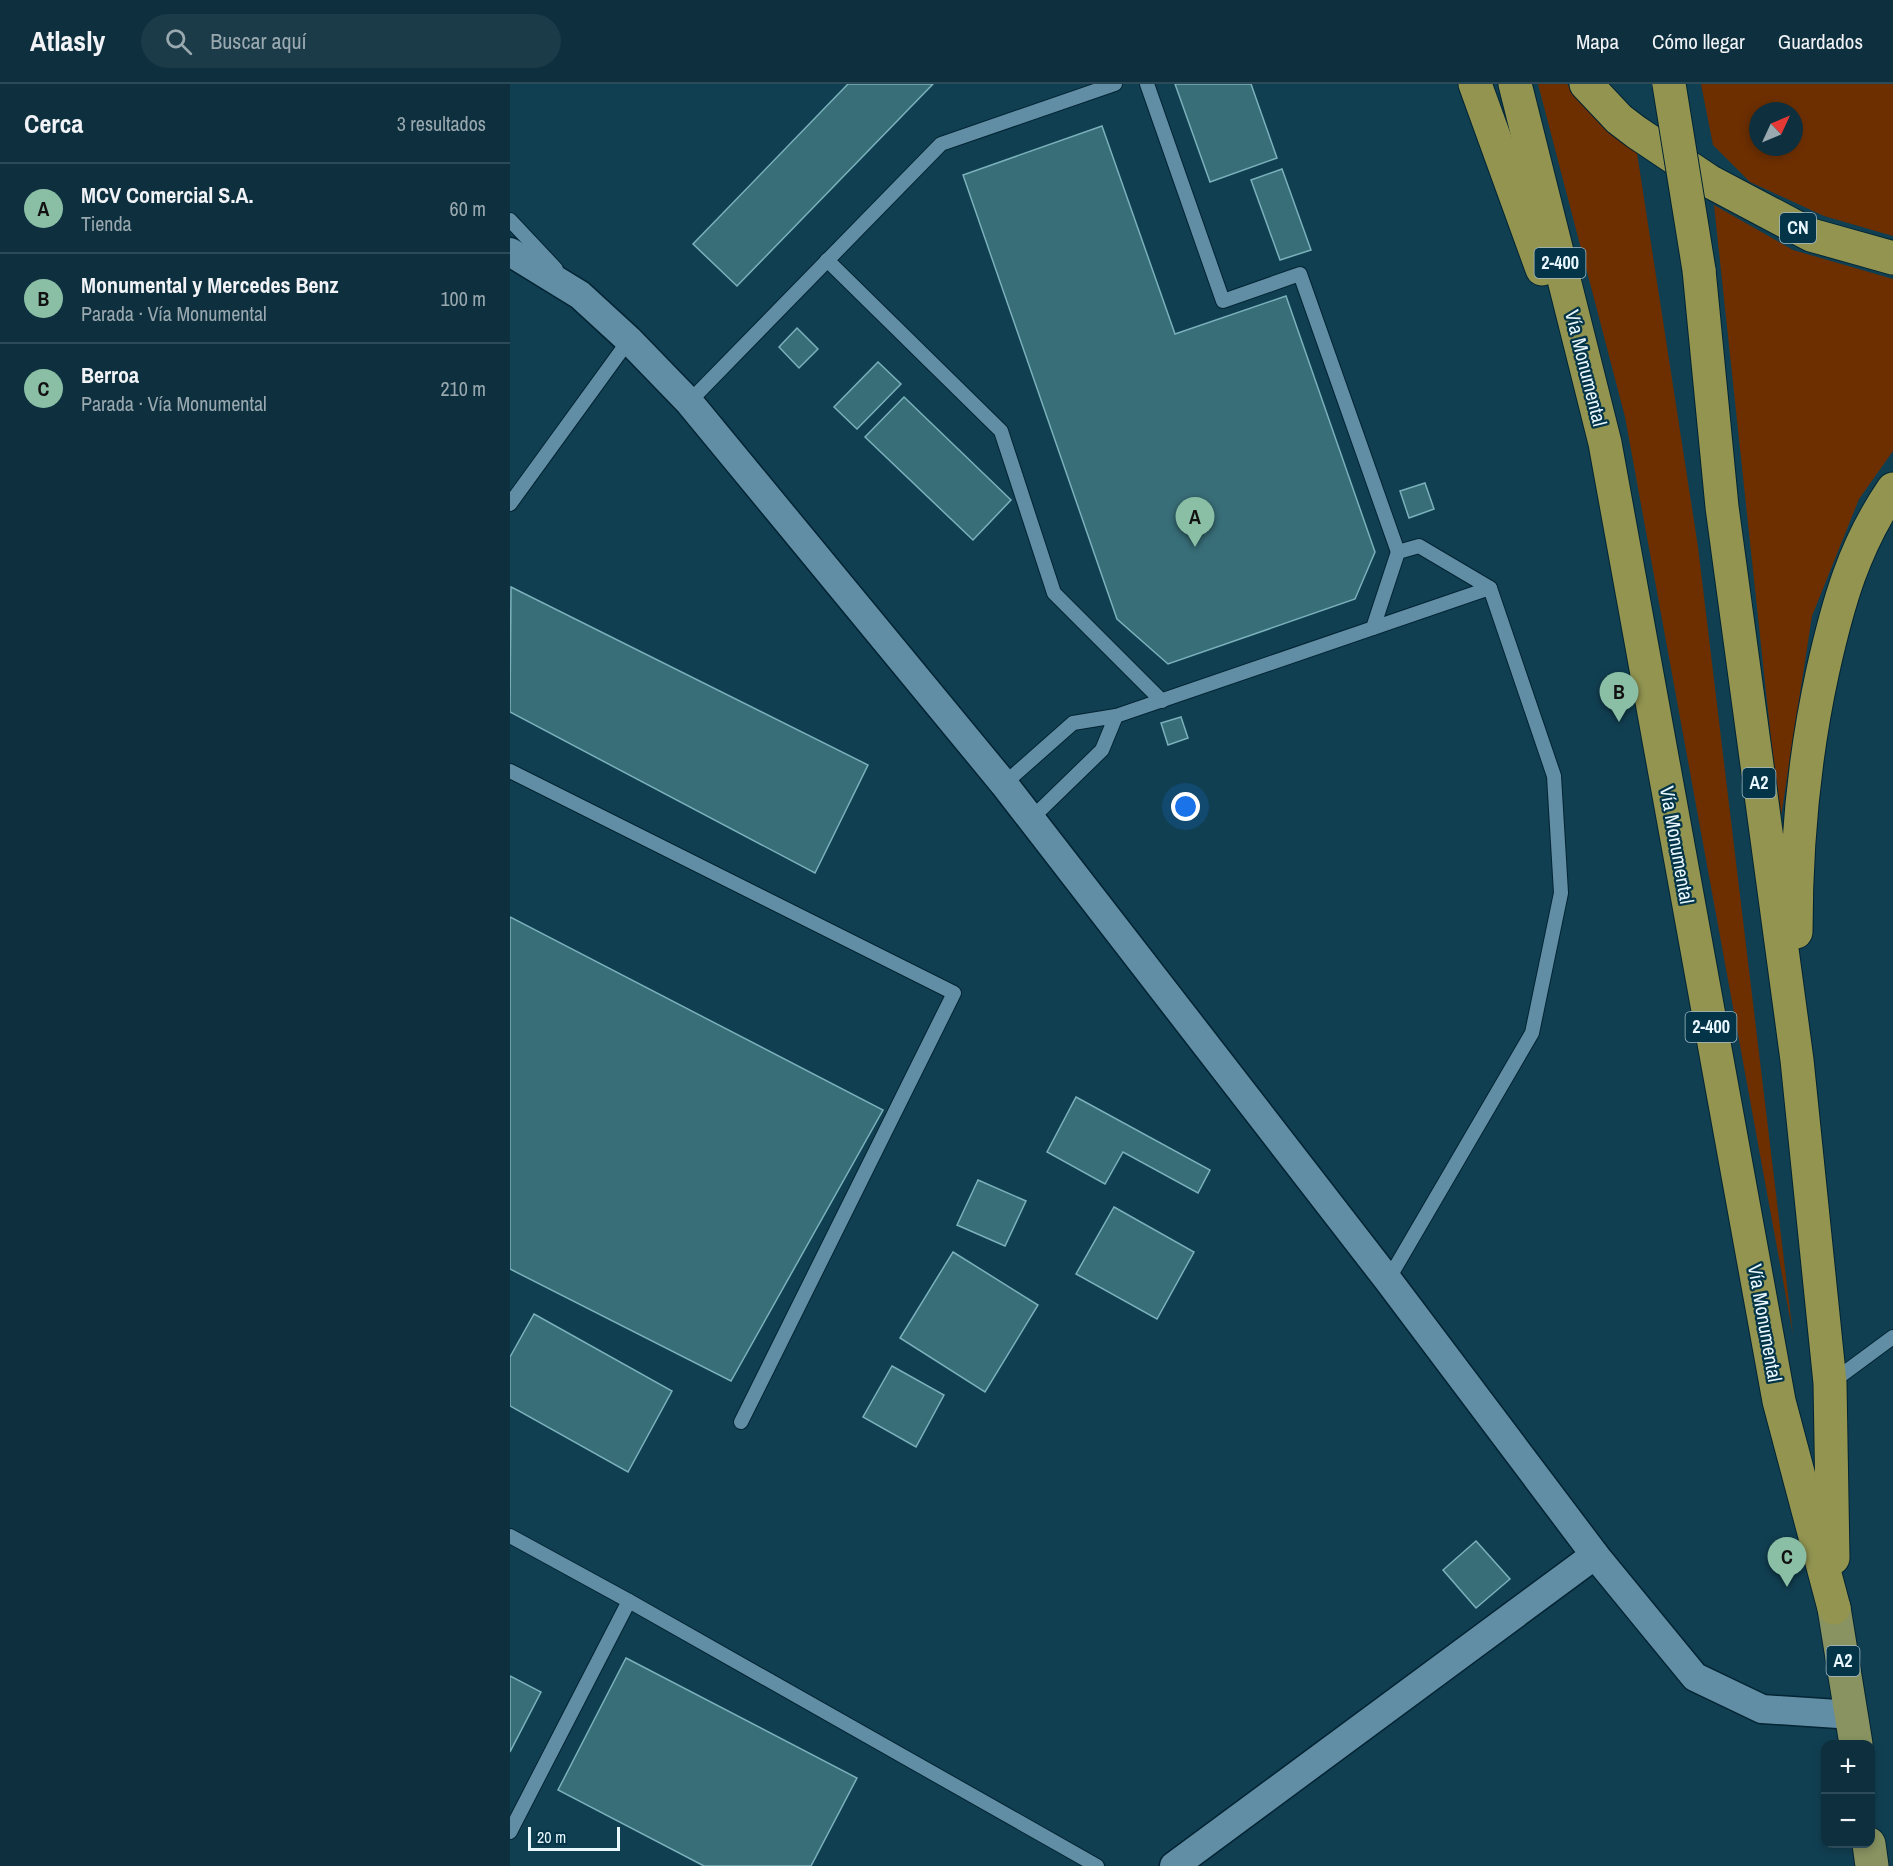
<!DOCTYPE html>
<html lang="es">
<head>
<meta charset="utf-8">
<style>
	:root { --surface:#0d2f3e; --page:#1b3b49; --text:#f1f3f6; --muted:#9aa9b0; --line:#2d4a58; --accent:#8abfa5 }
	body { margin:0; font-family:"Archivo Narrow",sans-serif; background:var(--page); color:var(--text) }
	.controls { position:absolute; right:18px; bottom:18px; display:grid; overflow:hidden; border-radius:12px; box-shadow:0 3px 9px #0003 }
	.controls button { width:54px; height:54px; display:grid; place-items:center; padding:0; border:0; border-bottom:2px solid var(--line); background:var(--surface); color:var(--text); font:30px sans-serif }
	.compass { position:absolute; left:1239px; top:18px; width:54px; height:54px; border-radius:50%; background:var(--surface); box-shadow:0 3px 9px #0003; rotate:46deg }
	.scale { position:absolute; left:18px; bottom:15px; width:92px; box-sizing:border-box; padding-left:6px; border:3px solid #e9f7fe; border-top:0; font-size:16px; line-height:21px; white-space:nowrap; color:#e9f7fe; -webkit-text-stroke:4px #033447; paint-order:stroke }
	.you { position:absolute; left:676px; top:723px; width:21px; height:21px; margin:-15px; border:4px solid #fff; border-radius:50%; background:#1a73e8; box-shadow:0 0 0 9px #1a73e833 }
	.badge { display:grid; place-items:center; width:39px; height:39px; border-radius:50%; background:var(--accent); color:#111; font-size:20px; font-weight:700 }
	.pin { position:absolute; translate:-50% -50px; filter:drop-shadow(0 2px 3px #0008) }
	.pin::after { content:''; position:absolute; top:32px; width:21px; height:18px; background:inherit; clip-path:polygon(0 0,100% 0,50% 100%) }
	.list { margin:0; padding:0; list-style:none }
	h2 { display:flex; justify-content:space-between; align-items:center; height:78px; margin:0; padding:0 24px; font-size:26px }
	h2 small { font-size:20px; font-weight:400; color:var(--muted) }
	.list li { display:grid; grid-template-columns:39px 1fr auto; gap:18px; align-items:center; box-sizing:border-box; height:90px; padding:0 24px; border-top:2px solid var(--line) }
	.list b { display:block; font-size:22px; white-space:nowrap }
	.list p { margin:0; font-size:20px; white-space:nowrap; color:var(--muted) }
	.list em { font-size:20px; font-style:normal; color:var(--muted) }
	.icon { flex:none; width:33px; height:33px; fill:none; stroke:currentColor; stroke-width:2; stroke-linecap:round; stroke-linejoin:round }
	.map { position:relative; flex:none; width:1383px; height:1782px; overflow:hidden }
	header { display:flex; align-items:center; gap:36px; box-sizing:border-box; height:84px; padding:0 30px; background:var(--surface); border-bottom:2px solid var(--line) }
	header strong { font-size:28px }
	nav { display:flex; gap:33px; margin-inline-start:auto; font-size:21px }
	.search { width:420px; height:54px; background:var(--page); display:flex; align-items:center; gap:15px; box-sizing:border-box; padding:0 21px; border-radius:33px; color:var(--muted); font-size:22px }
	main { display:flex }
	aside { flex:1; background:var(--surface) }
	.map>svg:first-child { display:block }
	.green { fill:#6d2f00; fill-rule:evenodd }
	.building { fill:#386e78; stroke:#7ab1bb; stroke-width:1.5 }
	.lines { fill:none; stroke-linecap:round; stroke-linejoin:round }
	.service-casing { stroke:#022433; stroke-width:16 }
	.minor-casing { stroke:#022433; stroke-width:31 }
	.trunk-casing { stroke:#022433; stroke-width:35 }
	.motorway-casing { stroke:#022433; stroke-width:35 }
	.service { stroke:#618ea4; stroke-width:14 }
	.minor { stroke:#618ea4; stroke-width:28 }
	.trunk { stroke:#889361; stroke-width:33 }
	.motorway { stroke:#929450; stroke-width:33 }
	.motorway-bridge-casing { stroke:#022433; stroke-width:35; stroke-linecap:butt }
	.motorway-bridge { stroke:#929450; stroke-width:33 }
	.labels { text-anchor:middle; stroke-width:4.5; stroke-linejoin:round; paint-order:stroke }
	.shield { fill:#033447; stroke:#a4bcc7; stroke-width:1.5 }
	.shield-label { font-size:18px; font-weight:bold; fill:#e9f7fe }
	.street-label { font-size:20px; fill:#e9f7fe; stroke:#033447 }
</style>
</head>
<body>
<header>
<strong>Atlasly</strong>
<div class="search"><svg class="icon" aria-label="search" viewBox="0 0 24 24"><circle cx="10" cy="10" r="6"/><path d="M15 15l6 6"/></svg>Buscar aquí</div>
<nav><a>Mapa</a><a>Cómo llegar</a><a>Guardados</a></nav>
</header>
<main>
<aside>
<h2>Cerca<small>3 resultados</small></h2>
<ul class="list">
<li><span class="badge">A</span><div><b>MCV Comercial S.A.</b><p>Tienda</p></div><em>60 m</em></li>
<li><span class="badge">B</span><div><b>Monumental y Mercedes Benz</b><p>Parada · Vía Monumental</p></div><em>100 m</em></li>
<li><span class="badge">C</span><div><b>Berroa</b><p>Parada · Vía Monumental</p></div><em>210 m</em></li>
</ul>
</aside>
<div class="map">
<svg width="1383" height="1782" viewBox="0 0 1383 1782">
	<rect width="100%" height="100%" fill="#113f52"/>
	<g class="green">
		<polygon points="1028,0 1057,0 1070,18 1127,69 1188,463 1283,1251 1115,333"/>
		<path d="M1191,0H1383V152L1314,132L1240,98L1203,61ZM1248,27H1284V63H1248Z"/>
		<polygon points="1204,121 1283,166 1383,195 1383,367 1349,415 1302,532 1270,739"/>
	</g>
	<g class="building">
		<polygon points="338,0 423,0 227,202 183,160"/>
		<polygon points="665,0 741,0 767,74 700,98"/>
		<polygon points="592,42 665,250 776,212 865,468 845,515 658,580 607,535 453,91"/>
		<polygon points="772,85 801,166 770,176 741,96"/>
		<polygon points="287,244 308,265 289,284 269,263"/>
		<polygon points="368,278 391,300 347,345 324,323"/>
		<polygon points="394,313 501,416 463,456 355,353"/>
		<polygon points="915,399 924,425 899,434 890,407"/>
		<polygon points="1,503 358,681 305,789 0,628"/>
		<polygon points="671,633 678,654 658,661 651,639"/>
		<polygon points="0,833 373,1026 221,1297 0,1185"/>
		<polygon points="566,1013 700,1086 688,1109 613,1068 595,1100 537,1068"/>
		<polygon points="468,1096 516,1117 495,1162 447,1141"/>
		<polygon points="604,1123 684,1168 647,1235 566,1190"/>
		<polygon points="443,1168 528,1221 475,1308 390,1254"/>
		<polygon points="24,1230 162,1307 118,1388 0,1322 0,1273"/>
		<polygon points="382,1282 434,1311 406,1363 353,1333"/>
		<polygon points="966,1457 1000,1495 966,1524 933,1486"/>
		<polygon points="116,1574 347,1694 301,1782 194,1782 48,1706"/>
		<polygon points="0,1592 31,1608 0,1668"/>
	</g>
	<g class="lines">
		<g class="service-casing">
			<g id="service">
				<polyline points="637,0 713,217 790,190 888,468"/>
				<polyline points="0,136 46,185"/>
				<polyline points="317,176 491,347 544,509 652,617"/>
				<polyline points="179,318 431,60 605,0"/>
				<polyline points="0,420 119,256"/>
				<polyline points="863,544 888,468 909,462 980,504"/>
				<polyline points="606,632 980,504 1044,692 1051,809 1022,949 878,1196"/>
				<polyline points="0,687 444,909 231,1338"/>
				<polyline points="494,700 563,639 606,632 592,666 521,735"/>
				<polyline points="1322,1298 1383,1253"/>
				<polyline points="0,1452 119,1517 587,1782"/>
				<polyline points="0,1748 119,1517"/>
			</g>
		</g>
		<g class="minor-casing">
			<g id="minor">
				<polyline points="0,168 70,211 119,256 179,318 494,700 878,1196 1085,1471 1185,1593 1252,1625 1343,1631"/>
				<polyline points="664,1782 1085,1471"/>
			</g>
		</g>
		<g class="trunk-casing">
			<g id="trunk">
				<polyline points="1324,1524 1346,1660"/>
				<polyline points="1359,1760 1362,1782"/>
			</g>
		</g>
		<g class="motorway-casing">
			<g id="motorway">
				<polyline points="965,0 1032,185"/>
				<polyline points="1005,0 1095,359 1269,1317 1324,1524"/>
				<polyline points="1076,0 1109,35 1126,48 1199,97 1301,151 1383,174"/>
				<polyline points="1189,186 1212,423 1287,976 1320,1299 1323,1474"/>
				<path d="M1286,848C1286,760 1294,672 1313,586C1328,519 1344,462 1383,405"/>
			</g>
		</g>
		<use href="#service" class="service"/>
		<use href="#minor" class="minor"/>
		<use href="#trunk" class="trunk"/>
		<use href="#motorway" class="motorway"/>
		<g class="motorway-bridge-casing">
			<polyline id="motorway-bridge" points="1159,0 1189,186"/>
		</g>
		<use href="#motorway-bridge" class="motorway-bridge"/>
	</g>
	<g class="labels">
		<g class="shield">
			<rect x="1270" y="129" width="36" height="30" rx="4.5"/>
			<rect x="1024.5" y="164" width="51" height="30" rx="4.5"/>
			<rect x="1232.5" y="684" width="33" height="30" rx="4.5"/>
			<rect x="1175.5" y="928" width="51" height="30" rx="4.5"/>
			<rect x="1316.5" y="1562" width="33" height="30" rx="4.5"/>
		</g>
		<g class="shield-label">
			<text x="1288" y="150">CN</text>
			<text x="1050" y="185">2-400</text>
			<text x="1249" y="705">A2</text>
			<text x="1201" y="949">2-400</text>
			<text x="1333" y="1583">A2</text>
		</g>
		<g class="street-label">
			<text transform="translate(1076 284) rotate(76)" y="7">Vía Monumental</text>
			<text transform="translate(1167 761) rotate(80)" y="7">Vía Monumental</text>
			<text transform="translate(1255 1239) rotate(80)" y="7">Vía Monumental</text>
		</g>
	</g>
</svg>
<div class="controls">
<button>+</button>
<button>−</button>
</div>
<svg class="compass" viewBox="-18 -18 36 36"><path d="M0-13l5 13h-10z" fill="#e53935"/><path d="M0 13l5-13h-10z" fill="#9aa9b0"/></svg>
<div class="scale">20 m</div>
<div class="you"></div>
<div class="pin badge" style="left:685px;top:463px">A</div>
<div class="pin badge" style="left:1109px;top:638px">B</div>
<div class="pin badge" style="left:1277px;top:1503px">C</div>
</div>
</main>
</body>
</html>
